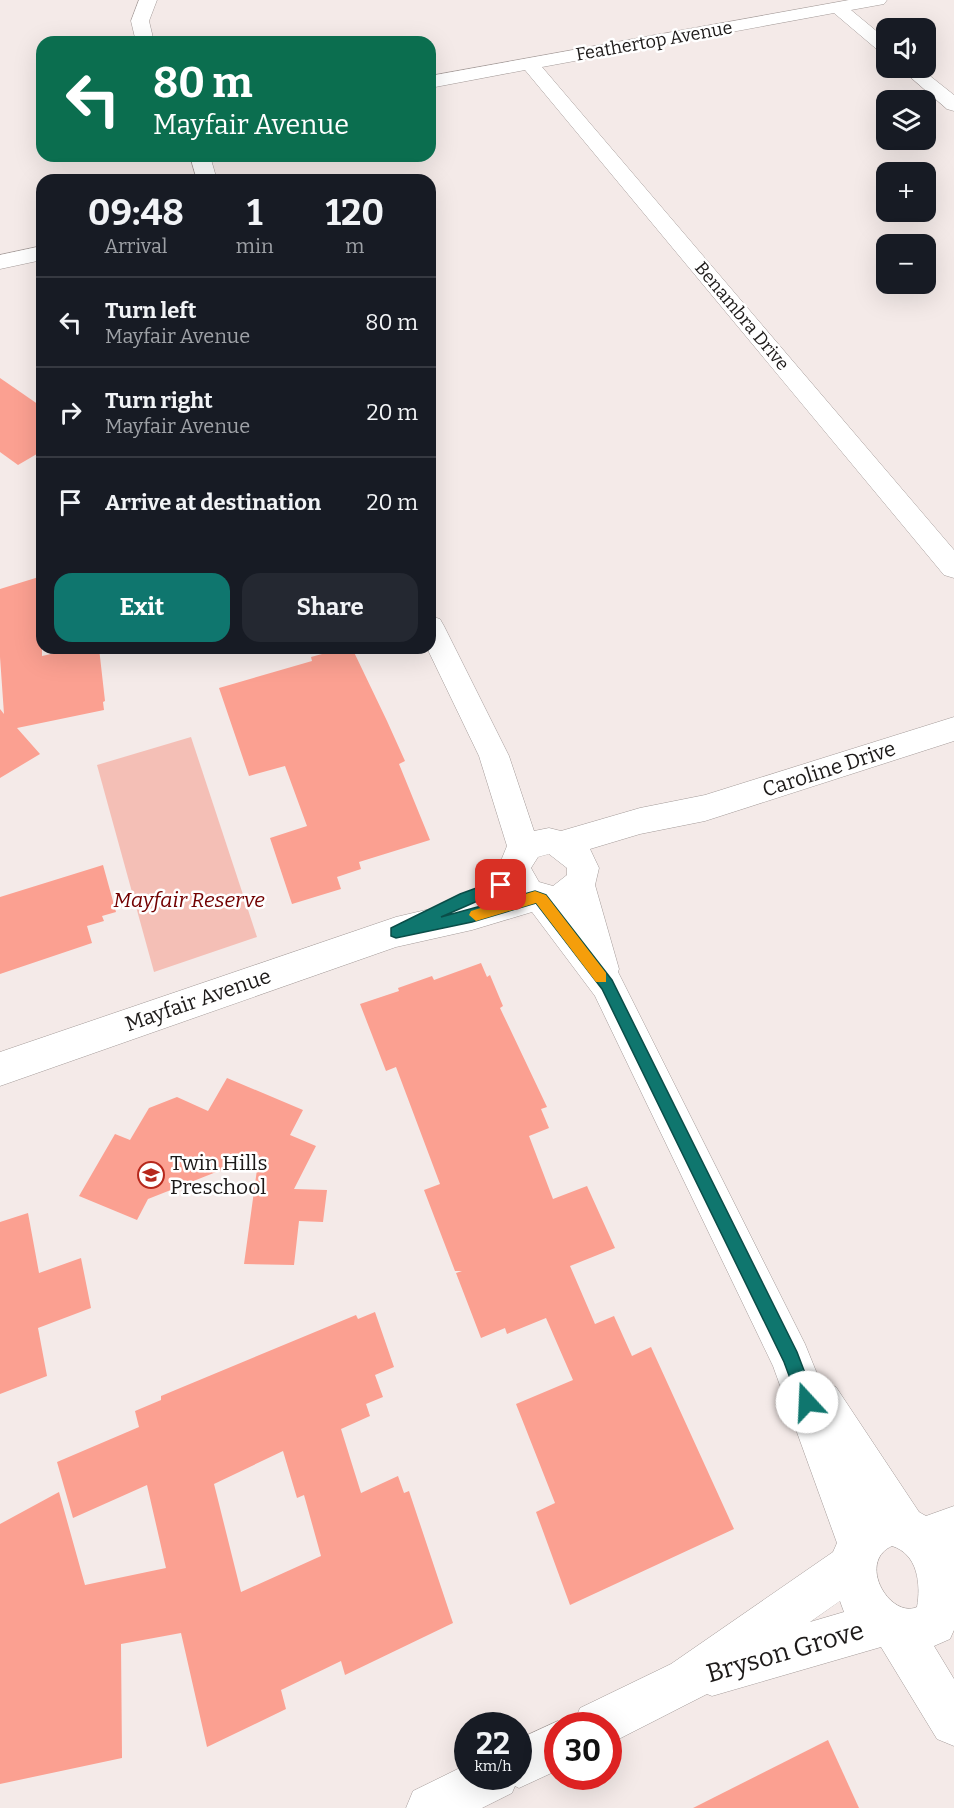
<!DOCTYPE html>
<html lang="en">
<head>
<meta charset="utf-8">
<style>
	body { margin:0; font-family:Bitter,serif; background:#242831; color:#f1f3f6; height:100vh; display:flex; flex-direction:column; font-size:22px; white-space:nowrap }
	* { box-sizing:border-box; margin:0 }
	p { font-size:20px; color:#9ea1a6 }
	.icon { flex:none; width:33px; height:33px; fill:none; stroke:currentColor; stroke-width:2; stroke-linecap:round; stroke-linejoin:round }
	.map { position:relative; flex:1; overflow:hidden }
	.details { position:absolute; left:36px; top:174px; width:400px; height:480px; display:flex; flex-direction:column; background:#171b24; border-radius:18px; box-shadow:0 6px 24px #0002 }
	.details>* { flex:none }
	.top-card { position:absolute; left:36px; top:36px; width:400px; height:126px; border-radius:18px; box-shadow:0 6px 24px #0002; background:#0b6e4f; color:#fff; overflow:hidden }
	.tools { position:absolute; left:876px; top:18px; display:grid; gap:12px }
	.tools a { display:grid; place-items:center; width:60px; height:60px; border-radius:12px; background:#171b24; box-shadow:0 6px 24px #0002; font-size:30px }
	.speed { position:absolute; left:454px; top:1712px; display:flex; gap:12px; font-size:30px; font-weight:700; text-align:center }
	.speed>* { display:grid; place-content:center; width:78px; height:78px; border-radius:50%; background:#171b24; box-shadow:0 6px 24px #0002; line-height:1 }
	.speed small { font-size:15px; font-weight:400 }
	.speed .limit { border:9px solid #d22; background:#fff; color:#111 }
	.pin { position:absolute; display:grid; place-items:center; width:51px; height:51px; color:#fff; margin:-26px; border-radius:12px; box-shadow:0 3px 9px #0006 }
	.me { position:absolute; width:66px; margin:-33px; rotate:340deg; stroke-linejoin:round; filter:drop-shadow(0 0 4px #0008) }
	.turn { display:flex; align-items:center; gap:21px; height:126px; padding:0 18px; font-size:27px }
	.turn .icon { width:78px; height:78px; stroke-width:2.5 }
	.turn b { display:block; font-size:42px; line-height:51px }
	.eta { display:flex; justify-content:space-evenly; align-items:center; height:102px; text-align:center }
	.eta b { font-size:36px; font-weight:700; line-height:42px }
	.primary-button { display:flex; gap:12px; margin-top:auto; padding:12px 18px }
	.primary-button a { flex:1; height:69px; border-radius:18px; background:#0f766e; color:#fff; font-size:24px; font-weight:700; line-height:69px; text-align:center }
	.primary-button a+a { background:#242831; color:#f1f3f6 }
	ul { padding:0; list-style:none }
	li { display:flex; align-items:center; gap:18px; height:90px; padding:0 18px; border-top:2px solid #363941 }
	li div { flex:1 }
	li b { display:block; font-size:22px }
	li em { font-style:normal }
	.map>svg:first-child { display:block }
	.green { fill:#f4bfb6 }
	.building { fill:#fba091; fill-rule:evenodd }
	.lines { fill:none; stroke-linecap:round; stroke-linejoin:round }
	.street-casing { stroke:#a49b99; stroke-width:1 }
	.street { fill:#fff; fill-rule:evenodd }
	.route { fill:#0f766e; stroke:#0a4d48; stroke-width:1.5 }
	.slow { fill:#f59e0b }
	.labels { text-anchor:middle; dominant-baseline:central; stroke-width:5; stroke-linejoin:round; paint-order:stroke }
	.far-street-label { font-size:18px; fill:#1d1a19; stroke:#fff }
	.street-label { font-size:21px; fill:#1d1a19; stroke:#fff }
	.park-label { font-size:21px; font-style:italic; fill:#720100; stroke:#fff }
	.poi-label { font-size:21px; fill:#1d1a19; stroke:#fff; text-anchor:start }
	.near-street-label { font-size:26px; fill:#1d1a19; stroke:#fff }
</style>
</head>
<body>
<div class="map">
<svg width="954" height="1808" viewBox="0 0 954 1808">
	<rect width="100%" height="100%" fill="#f4eae8"/>
	<path class="green" d="M 191,737 L 257,937 L 154,972 L 97,765 Z"/>
	<g class="building">
		<path d="M 0,378 L 42,407 L 42,451 L 18,465 L 0,452 Z"/>
		<path d="M 42,576 L 42,656 L 78,648 L 99,648 L 105,701 L 103,702 L 104,710 L 17,728 L 40,754 L 0,778 L 0,709 L 4,714 L 0,657 L 0,589 Z"/>
		<path d="M 344,648 L 352,648 L 387,721 L 405,761 L 399,764 L 430,840 L 359,862 L 361,869 L 337,877 L 341,889 L 292,904 L 270,838 L 307,826 L 285,766 L 249,776 L 219,688 L 312,661 L 311,657 Z"/>
		<path d="M 103,865 L 116,912 L 102,916 L 104,921 L 87,926 L 92,943 L 0,974 L 0,897 Z"/>
		<path d="M 481,963 L 487,977 L 490,975 L 503,1006 L 500,1008 L 547,1107 L 541,1109 L 549,1128 L 529,1136 L 553,1199 L 587,1186 L 615,1248 L 570,1266 L 595,1324 L 614,1316 L 632,1356 L 651,1347 L 734,1529 L 570,1605 L 536,1512 L 555,1503 L 516,1404 L 573,1380 L 546,1318 L 507,1334 L 505,1328 L 481,1338 L 456,1273 L 462,1271 L 455,1271 L 424,1190 L 440,1184 L 396,1067 L 386,1071 L 360,1004 L 399,991 L 398,988 L 432,976 L 434,980 Z"/>
		<path d="M 227,1078 L 303,1110 L 290,1135 L 316,1146 L 294,1189 L 327,1190 L 323,1222 L 299,1221 L 294,1265 L 244,1264 L 259,1155 L 148,1199 L 137,1220 L 79,1196 L 115,1134 L 130,1140 L 149,1108 L 177,1097 L 208,1111 Z"/>
		<path d="M 28,1213 L 39,1273 L 81,1258 L 91,1308 L 38,1328 L 47,1376 L 0,1394 L 0,1222 Z"/>
		<path d="M 375,1312 L 394,1367 L 375,1375 L 383,1397 L 366,1404 L 370,1416 L 341,1429 L 361,1493 L 398,1476 L 404,1493 L 409,1491 L 453,1623 L 345,1675 L 341,1661 L 281,1690 L 286,1709 L 207,1747 L 181,1633 L 121,1644 L 122,1758 L 0,1784 L 0,1524 L 59,1492 L 85,1585 L 166,1568 L 147,1485 L 73,1518 L 57,1462 L 139,1427 L 135,1411 L 161,1400 L 161,1396 L 356,1315 L 358,1319 ZM 283,1451 L 297,1498 L 304,1495 L 321,1556 L 241,1592 L 214,1484 Z"/>
		<path d="M 828,1740 L 859,1808 L 693,1808 Z"/>
	</g>
	<g class="lines">
		<defs>
			<g id="street">
				<path d="M 139,0 L 157,0 L 149,21 L 154,42 L 136,42 L 131,21 Z"/>
				<path d="M 849,0 L 887,0 L 884,4 L 851,10 L 886,39 L 886,53 L 880,52 L 834,13 L 542,67 L 954,550 L 954,578 L 944,575 L 525,70 L 430,88 L 430,76 Z"/>
				<path d="M 900,68 L 920,68 L 954,95 L 954,111 L 947,109 Z"/>
				<path d="M 190,156 L 210,156 L 217,180 L 197,180 Z"/>
				<path d="M 42,246 L 42,260 L 0,269 L 0,255 Z"/>
				<path d="M 430,616 L 440,619 L 444,626 L 509,756 L 534,831 L 549,828 L 561,831 L 640,808 L 705,795 L 954,717 L 954,741 L 705,821 L 640,834 L 590,849 L 599,868 L 595,885 L 619,969 L 618,972 L 805,1344 L 820,1381 L 836,1387 L 919,1512 L 926,1516 L 954,1506 L 954,1630 L 950,1639 L 934,1646 L 954,1679 L 954,1746 L 937,1739 L 881,1647 L 712,1696 L 707,1694 L 609,1744 L 609,1725 L 573,1725 L 580,1708 L 671,1664 L 833,1552 L 837,1543 L 773,1366 L 595,996 L 532,912 L 472,930 L 396,947 L 0,1086 L 0,1052 L 396,917 L 507,891 L 498,868 L 507,846 L 479,756 L 427,648 L 430,648 ZM 549,854 L 567,868 L 567,875 L 553,886 L 539,882 L 531,868 L 538,857 ZM 892,1546 C 918,1554 921,1584 917,1607 C 890,1619 856,1562 892,1546 ZM 840,1601 L 844,1612 L 810,1622 Z"/>
				<path d="M 558,1721 L 567,1725 L 558,1725 L 558,1770 L 519,1788 L 515,1786 L 512,1793 L 482,1808 L 406,1808 L 413,1791 L 468,1764 L 468,1776 L 519,1776 L 519,1739 Z"/>
			</g>
		</defs>
		<use href="#street" class="street-casing"/>
		<use href="#street" class="street"/>
	</g>
	<path class="route" d="M 501,879 L 505,880 L 505,889 L 441,917 L 535,891 L 546,895 L 612,980 L 797,1352 L 816,1402 L 813,1408 L 807,1411 L 801,1408 L 784,1362 L 602,989 L 536,903 L 472,922 L 396,938 L 391,936 L 391,928 L 460,894 Z"/>
	<path class="slow" d="M 535,891 L 546,895 L 606,973 L 606,982 L 596,982 L 536,903 L 476,921 L 469,915 L 471,911 Z"/>
	<defs>
		<symbol id="school-ring" viewBox="-11 -11 22 22"><circle r="9.5" fill="#fff" stroke="#b6281c" stroke-width="1.5"/><path d="M0-5L7-2L0 1L-7-2ZM-4 1L0 2.5L4 1V4Q0 6-4 4Z" fill="#b6281c"/></symbol>
	</defs>
	<g fill-rule="evenodd">
		<use href="#school-ring" x="136" y="1160" width="30" height="30"/>
	</g>
	<g class="labels">
		<g class="far-street-label">
			<text transform="translate(654 41) rotate(-10)">Feathertop Avenue</text>
			<text transform="translate(742 316) rotate(50)">Benambra Drive</text>
		</g>
		<g class="street-label">
			<text transform="translate(829 769) rotate(-18)">Caroline Drive</text>
			<text transform="translate(198 1000) rotate(-19)">Mayfair Avenue</text>
		</g>
		<g class="park-label">
			<text x="189" y="900">Mayfair Reserve</text>
		</g>
		<g class="poi-label">
			<text x="170" y="1163">Twin Hills<tspan x="170" dy="24">Preschool</tspan></text>
		</g>
		<g class="near-street-label">
			<text transform="translate(785 1652) rotate(-16)">Bryson Grove</text>
		</g>
	</g>
</svg>
<div class="tools">
<a><svg class="icon" aria-label="sound" viewBox="0 0 24 24"><path d="M4 9h4l5-4v14l-5-4H4zM17 9q2 3 0 6"/></svg></a>
<a><svg class="icon" aria-label="layers" viewBox="0 0 24 24"><path d="M12 4l9 5-9 5-9-5zM3 14l9 5 9-5"/></svg></a>
<a>+</a>
<a>−</a>
</div>
<div class="speed"><div>22<small>km/h</small></div><div class="limit">30</div></div>
<div class="pin" style="left:501px;top:885px;background:#d93025"><svg class="icon" aria-label="arrive" viewBox="0 0 24 24"><path d="M6 21V4h12l-3 4 3 4H6"/></svg></div>
<svg class="me" style="left:807px;top:1402px" viewBox="-20 -20 40 40"><circle r="19" fill="#fff"/><path d="M0-13L10 11 0 6-10 11z" fill="#0f766e"/></svg>
<div class="top-card">
<div class="turn"><svg class="icon" aria-label="left" viewBox="0 0 24 24"><path d="M17 20v-9H6M10 6l-5 5 5 5"/></svg><div><b>80 m</b>Mayfair Avenue</div></div>
</div>
<section class="details">
<div class="eta">
<div><b>09:48</b><p>Arrival</p></div>
<div><b>1</b><p>min</p></div>
<div><b>120</b><p>m</p></div>
</div>
<ul>
<li><svg class="icon" aria-label="left" viewBox="0 0 24 24"><path d="M17 20v-9H6M10 6l-5 5 5 5"/></svg><div><b>Turn left</b><p>Mayfair Avenue</p></div><em>80 m</em></li>
<li><svg class="icon" aria-label="right" viewBox="0 0 24 24"><path d="M7 20v-9h11M14 6l5 5-5 5"/></svg><div><b>Turn right</b><p>Mayfair Avenue</p></div><em>20 m</em></li>
<li><svg class="icon" aria-label="arrive" viewBox="0 0 24 24"><path d="M6 21V4h12l-3 4 3 4H6"/></svg><div><b>Arrive at destination</b></div><em>20 m</em></li>
</ul>
<div class="primary-button"><a>Exit</a><a>Share</a></div>
</section>
</div>
</body>
</html>
